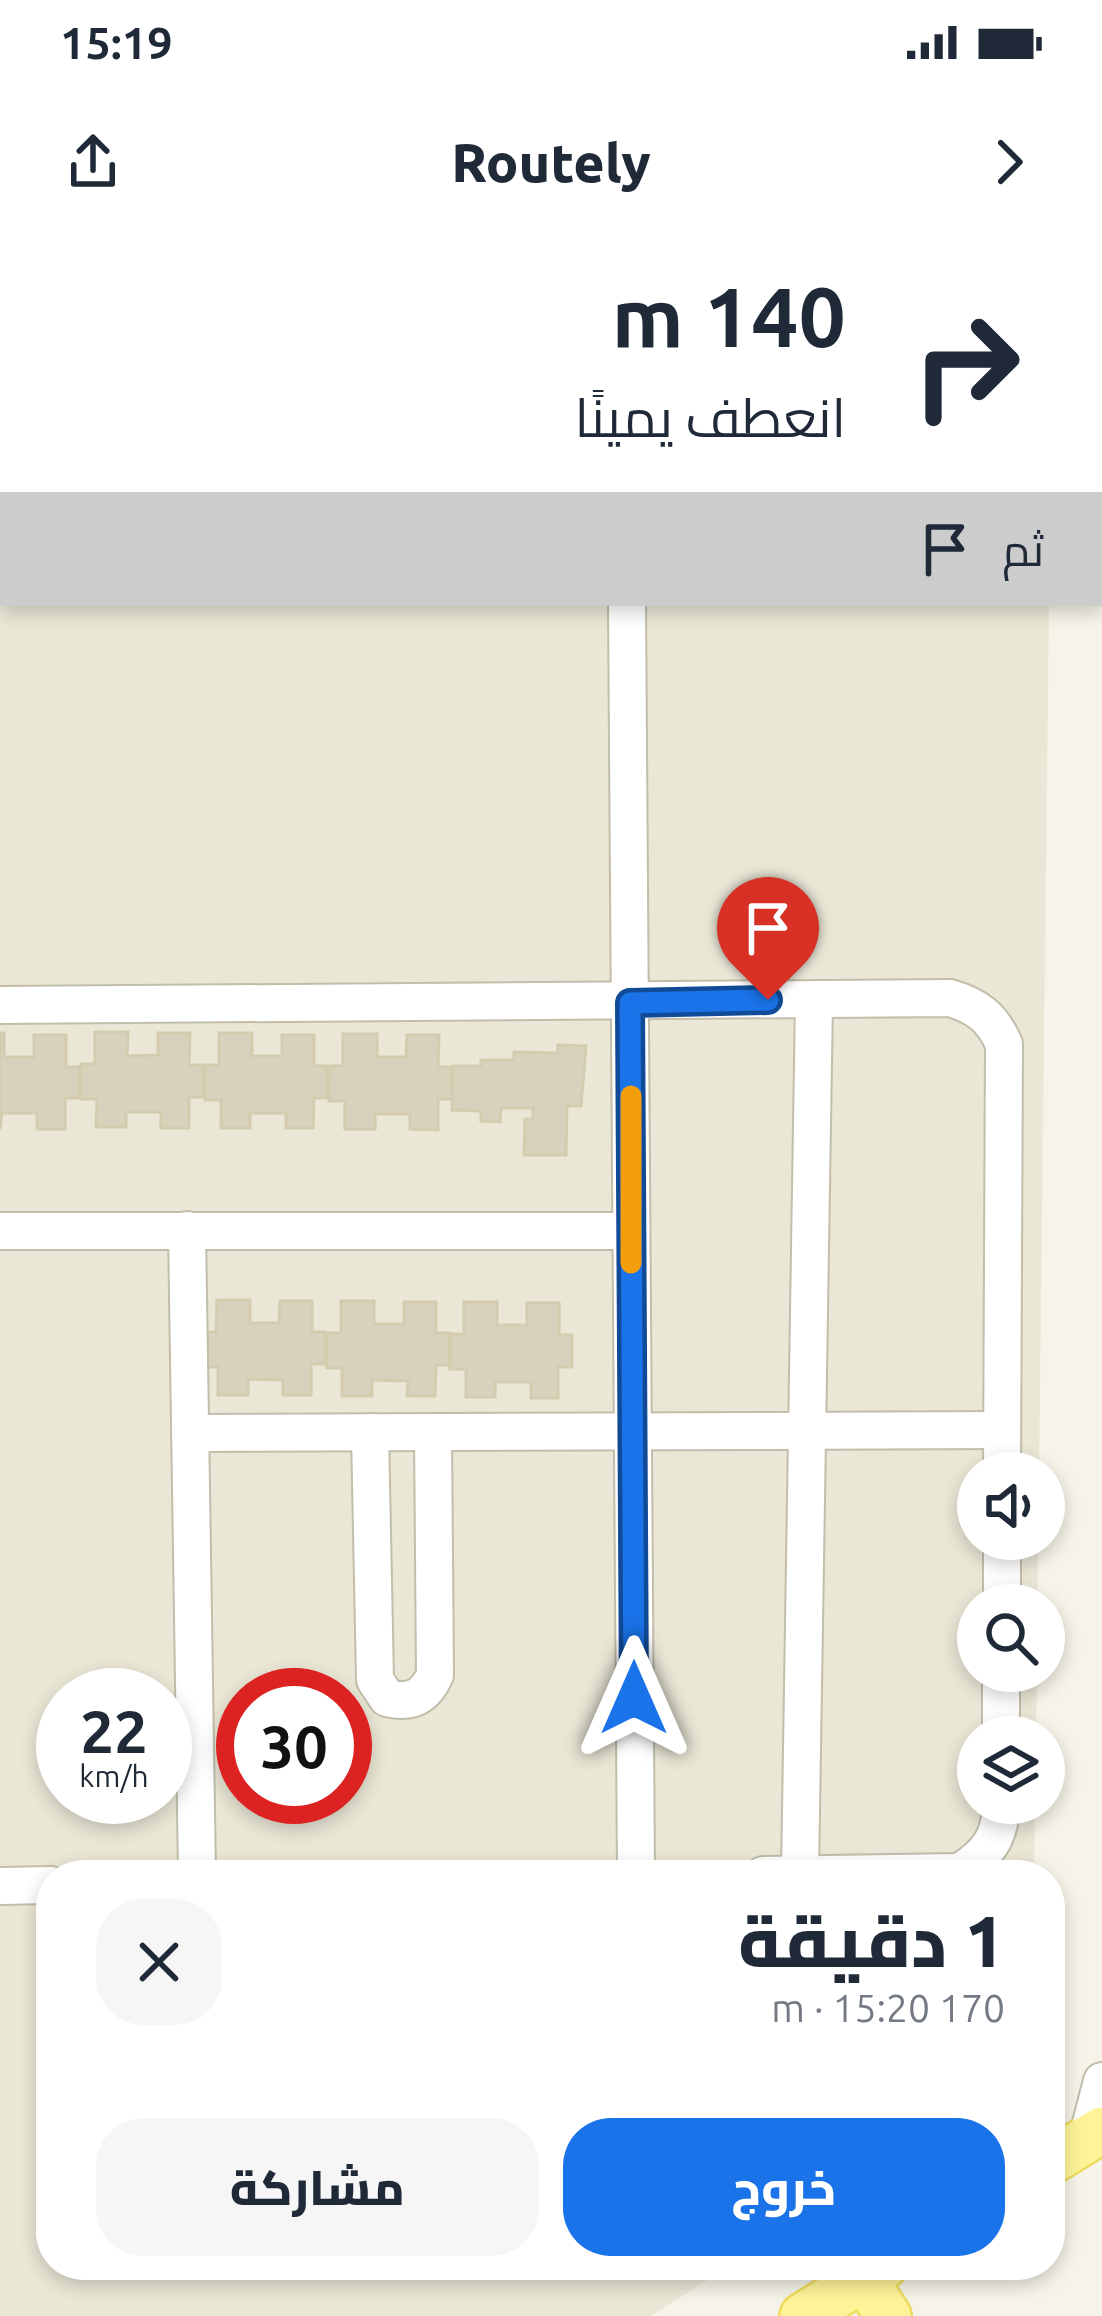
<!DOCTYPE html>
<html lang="ar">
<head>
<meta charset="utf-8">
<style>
	body { margin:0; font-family:Ubuntu,Cairo,sans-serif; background:#f6f6f7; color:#1f2937; direction:rtl; height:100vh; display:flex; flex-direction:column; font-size:45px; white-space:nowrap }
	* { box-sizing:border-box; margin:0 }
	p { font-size:39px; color:#747a83 }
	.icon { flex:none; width:66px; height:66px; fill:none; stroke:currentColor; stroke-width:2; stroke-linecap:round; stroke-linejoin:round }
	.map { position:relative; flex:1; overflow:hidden; direction:ltr }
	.sheet { position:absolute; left:36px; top:1620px; width:1029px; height:420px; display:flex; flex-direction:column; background:#fff; border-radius:48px; box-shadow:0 6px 18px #0003; direction:rtl }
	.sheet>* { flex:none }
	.top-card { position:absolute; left:0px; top:0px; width:1104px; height:366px; box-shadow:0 6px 18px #0003; direction:rtl; background:#fff; color:#1f2937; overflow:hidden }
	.buttons { position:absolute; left:957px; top:1212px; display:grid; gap:24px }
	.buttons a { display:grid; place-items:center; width:108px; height:108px; border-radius:50%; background:#fff; box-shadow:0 6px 18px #0003; font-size:60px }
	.speed { position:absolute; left:36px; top:1428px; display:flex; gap:24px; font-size:60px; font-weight:700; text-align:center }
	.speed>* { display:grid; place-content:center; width:156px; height:156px; border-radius:50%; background:#fff; box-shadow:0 6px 18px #0003; line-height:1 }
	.speed small { font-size:30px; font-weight:400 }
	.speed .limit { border:18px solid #d22; background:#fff; color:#111 }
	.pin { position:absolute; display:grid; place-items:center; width:102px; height:102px; color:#fff; margin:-123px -51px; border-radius:50% 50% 50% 0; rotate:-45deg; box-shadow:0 0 12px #0007 }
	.pin .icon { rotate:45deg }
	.me { position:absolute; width:132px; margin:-66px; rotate:0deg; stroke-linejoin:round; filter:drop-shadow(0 0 9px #0008) }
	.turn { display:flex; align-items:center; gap:42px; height:252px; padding:0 60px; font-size:54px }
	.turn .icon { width:156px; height:156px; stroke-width:2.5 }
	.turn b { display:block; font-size:84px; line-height:102px }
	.then { display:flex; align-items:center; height:114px; padding:0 60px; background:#0003; gap:24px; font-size:45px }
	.round { display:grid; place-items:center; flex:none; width:126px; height:126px; border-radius:48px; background:#f6f6f7 }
	.headline { display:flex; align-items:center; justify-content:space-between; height:204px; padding:0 60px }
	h1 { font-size:72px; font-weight:800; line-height:90px }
	.cta { display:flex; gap:24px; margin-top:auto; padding:24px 60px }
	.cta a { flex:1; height:138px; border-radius:48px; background:#1a73e8; color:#fff; font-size:48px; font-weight:800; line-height:138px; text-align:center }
	.cta a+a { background:#f6f6f7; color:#1f2937 }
	.status { display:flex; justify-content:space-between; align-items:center; height:84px; padding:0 60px; background:#fff; direction:ltr }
	.status svg { height:33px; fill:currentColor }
	header { display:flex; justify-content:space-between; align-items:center; height:156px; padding:0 60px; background:#fff; font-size:54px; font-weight:800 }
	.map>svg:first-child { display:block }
	.residential { fill:#eae7d6; fill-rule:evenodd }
	.green { fill:#c6edae }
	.building { fill:#d8d2bd; stroke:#d4ccaf; stroke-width:3 }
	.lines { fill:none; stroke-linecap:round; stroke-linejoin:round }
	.minor-casing { stroke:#c2beaa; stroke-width:40 }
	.major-casing { stroke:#eedc5e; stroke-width:50 }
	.minor { stroke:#fff; stroke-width:36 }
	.major { stroke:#fff398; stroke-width:45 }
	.route-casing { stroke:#114b97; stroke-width:30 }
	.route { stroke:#1a73e8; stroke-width:21 }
	.slow { stroke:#f59e0b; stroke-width:21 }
</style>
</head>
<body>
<div class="status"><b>15:19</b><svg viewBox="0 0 49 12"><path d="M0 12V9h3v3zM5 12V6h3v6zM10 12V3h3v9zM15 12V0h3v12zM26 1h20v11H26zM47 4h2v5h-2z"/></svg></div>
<header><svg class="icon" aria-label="forward" viewBox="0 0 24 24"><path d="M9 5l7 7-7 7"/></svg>Routely<svg class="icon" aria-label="share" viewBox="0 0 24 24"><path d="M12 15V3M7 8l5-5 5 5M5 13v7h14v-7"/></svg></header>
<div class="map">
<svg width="1102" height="2076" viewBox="0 0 1102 2076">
	<rect width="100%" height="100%" fill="#f6f4e8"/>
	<path class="residential" d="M 0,321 L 3,363 L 1049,363 L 1039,1233 L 978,1233 L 978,1299 L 1038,1299 L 1037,1365 L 978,1365 L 978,1431 L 1037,1431 L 1036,1497 L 978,1497 L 978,1563 L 1035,1563 L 1034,1635 L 51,1635 L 51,2025 L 731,2025 L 651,2076 L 0,2076 ZM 63,1455 L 165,1455 L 165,1557 L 63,1557 ZM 243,1455 L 345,1455 L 345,1557 L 243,1557 Z"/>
	<path class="green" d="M 0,0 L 1074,0 L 3,3 L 3,110 Z"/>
	<g class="building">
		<path d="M 95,792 L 128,792 L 127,816 L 158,815 L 158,793 L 190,793 L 189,825 L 203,825 L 203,857 L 189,857 L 189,888 L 161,888 L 161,872 L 126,872 L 126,887 L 96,887 L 97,859 L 81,859 L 81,824 L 95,824 Z"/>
		<path d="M 0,793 L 4,793 L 4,817 L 34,817 L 34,795 L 66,795 L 66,827 L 79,827 L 79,858 L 65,858 L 65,889 L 37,889 L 37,873 L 2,873 L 0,889 Z"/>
		<path d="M 219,793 L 252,793 L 252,816 L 282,816 L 282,795 L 314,795 L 314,826 L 327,826 L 327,858 L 314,858 L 313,888 L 286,888 L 286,873 L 250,873 L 250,888 L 221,888 L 221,860 L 205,860 L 205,825 L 219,825 Z"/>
		<path d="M 343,794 L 377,794 L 377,817 L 406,817 L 407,795 L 439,795 L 438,827 L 452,827 L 452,859 L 438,859 L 438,890 L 410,889 L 410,874 L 375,874 L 375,889 L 345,889 L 345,861 L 329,861 L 330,826 L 343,826 Z"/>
		<path d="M 558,805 L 586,806 L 581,866 L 567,866 L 566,915 L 524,915 L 525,879 L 533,879 L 533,868 L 501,868 L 500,882 L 481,881 L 481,871 L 452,870 L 453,826 L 481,826 L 481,820 L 514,820 L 514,812 L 558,813 Z"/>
		<path d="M 217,1060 L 250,1060 L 250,1083 L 279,1083 L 280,1061 L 312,1061 L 312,1092 L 325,1092 L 325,1124 L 311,1124 L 311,1155 L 283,1155 L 283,1140 L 248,1139 L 248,1155 L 218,1155 L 218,1127 L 202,1127 L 203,1092 L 216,1092 Z"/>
		<path d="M 341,1061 L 374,1061 L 374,1084 L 404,1084 L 404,1062 L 436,1062 L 436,1093 L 449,1093 L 449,1125 L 436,1125 L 435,1156 L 407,1156 L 408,1141 L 372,1140 L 372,1156 L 342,1156 L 342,1128 L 327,1128 L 327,1093 L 341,1093 Z"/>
		<path d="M 464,1062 L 497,1062 L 497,1085 L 527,1085 L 527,1063 L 559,1063 L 559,1095 L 572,1095 L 572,1127 L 558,1127 L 558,1158 L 531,1158 L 531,1142 L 495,1142 L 495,1157 L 466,1157 L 466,1129 L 450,1129 L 450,1094 L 464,1094 Z"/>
	</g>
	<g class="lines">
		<defs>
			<g id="minor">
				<path d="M 627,363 L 636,1635"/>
				<path d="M 0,765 L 950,758 C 977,766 992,777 1004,804 L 1002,1233"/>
				<path d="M 187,990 L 197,1635"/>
				<path d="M 0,991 L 631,991"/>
				<path d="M 370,1192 L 375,1440 L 387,1458 C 411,1464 425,1457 435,1435 L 433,1192"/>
				<path d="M 190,1193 L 1002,1190"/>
				<path d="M 1002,1365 L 1002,1299"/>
				<path d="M 1001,1497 L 1001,1431"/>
				<path d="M 800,1634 L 814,760"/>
				<path d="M 763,1635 L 960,1632 C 988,1614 1001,1597 1001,1563"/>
				<path d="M 0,1646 L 51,1645"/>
				<path d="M 1087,1899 L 1102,1841"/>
			</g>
			<g id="major">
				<path d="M 1101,176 L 1102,176"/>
				<path d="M 0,182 L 3,182"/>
				<path d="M 1101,245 L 1102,245"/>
				<path d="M 0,248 L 3,248"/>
				<path d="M 1050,1922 L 1102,1890"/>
				<path d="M 864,2038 L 888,2076"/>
				<path d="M 803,2076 L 885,2025"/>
			</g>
		</defs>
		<use href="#minor" class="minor-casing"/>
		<use href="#major" class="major-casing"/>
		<use href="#minor" class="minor"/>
		<use href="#major" class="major"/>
	</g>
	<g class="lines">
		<defs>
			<path id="route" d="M 634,1458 L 630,763 L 768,760"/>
		</defs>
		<use href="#route" class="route-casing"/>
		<use href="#route" class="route"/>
		<path class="slow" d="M 631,856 L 631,1023"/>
	</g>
</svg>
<div class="buttons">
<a><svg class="icon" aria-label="sound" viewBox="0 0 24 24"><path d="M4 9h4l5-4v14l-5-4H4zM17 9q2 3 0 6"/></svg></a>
<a><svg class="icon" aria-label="search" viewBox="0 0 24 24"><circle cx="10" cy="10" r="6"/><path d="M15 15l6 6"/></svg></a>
<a><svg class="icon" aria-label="layers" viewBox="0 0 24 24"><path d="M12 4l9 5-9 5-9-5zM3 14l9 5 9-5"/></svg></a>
</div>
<div class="speed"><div>22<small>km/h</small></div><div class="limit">30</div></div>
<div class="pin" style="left:768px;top:760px;background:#d93025"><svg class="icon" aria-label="arrive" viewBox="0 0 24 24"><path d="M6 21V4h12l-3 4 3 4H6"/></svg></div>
<svg class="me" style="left:634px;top:1458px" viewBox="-20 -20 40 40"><path d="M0-17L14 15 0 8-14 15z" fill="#1a73e8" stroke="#fff" stroke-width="4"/></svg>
<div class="top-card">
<div class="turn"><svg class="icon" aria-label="right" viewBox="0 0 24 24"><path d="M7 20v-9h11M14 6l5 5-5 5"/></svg><div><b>140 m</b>انعطف يمينًا</div></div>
<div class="then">ثم<svg class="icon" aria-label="arrive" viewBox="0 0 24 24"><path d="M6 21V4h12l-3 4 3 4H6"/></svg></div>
</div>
<section class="sheet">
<div class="headline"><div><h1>1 دقيقة</h1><p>170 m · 15:20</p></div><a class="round"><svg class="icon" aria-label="close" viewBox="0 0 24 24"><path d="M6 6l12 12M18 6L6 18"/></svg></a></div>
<div class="cta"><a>خروج</a><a>مشاركة</a></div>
</section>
</div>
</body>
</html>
